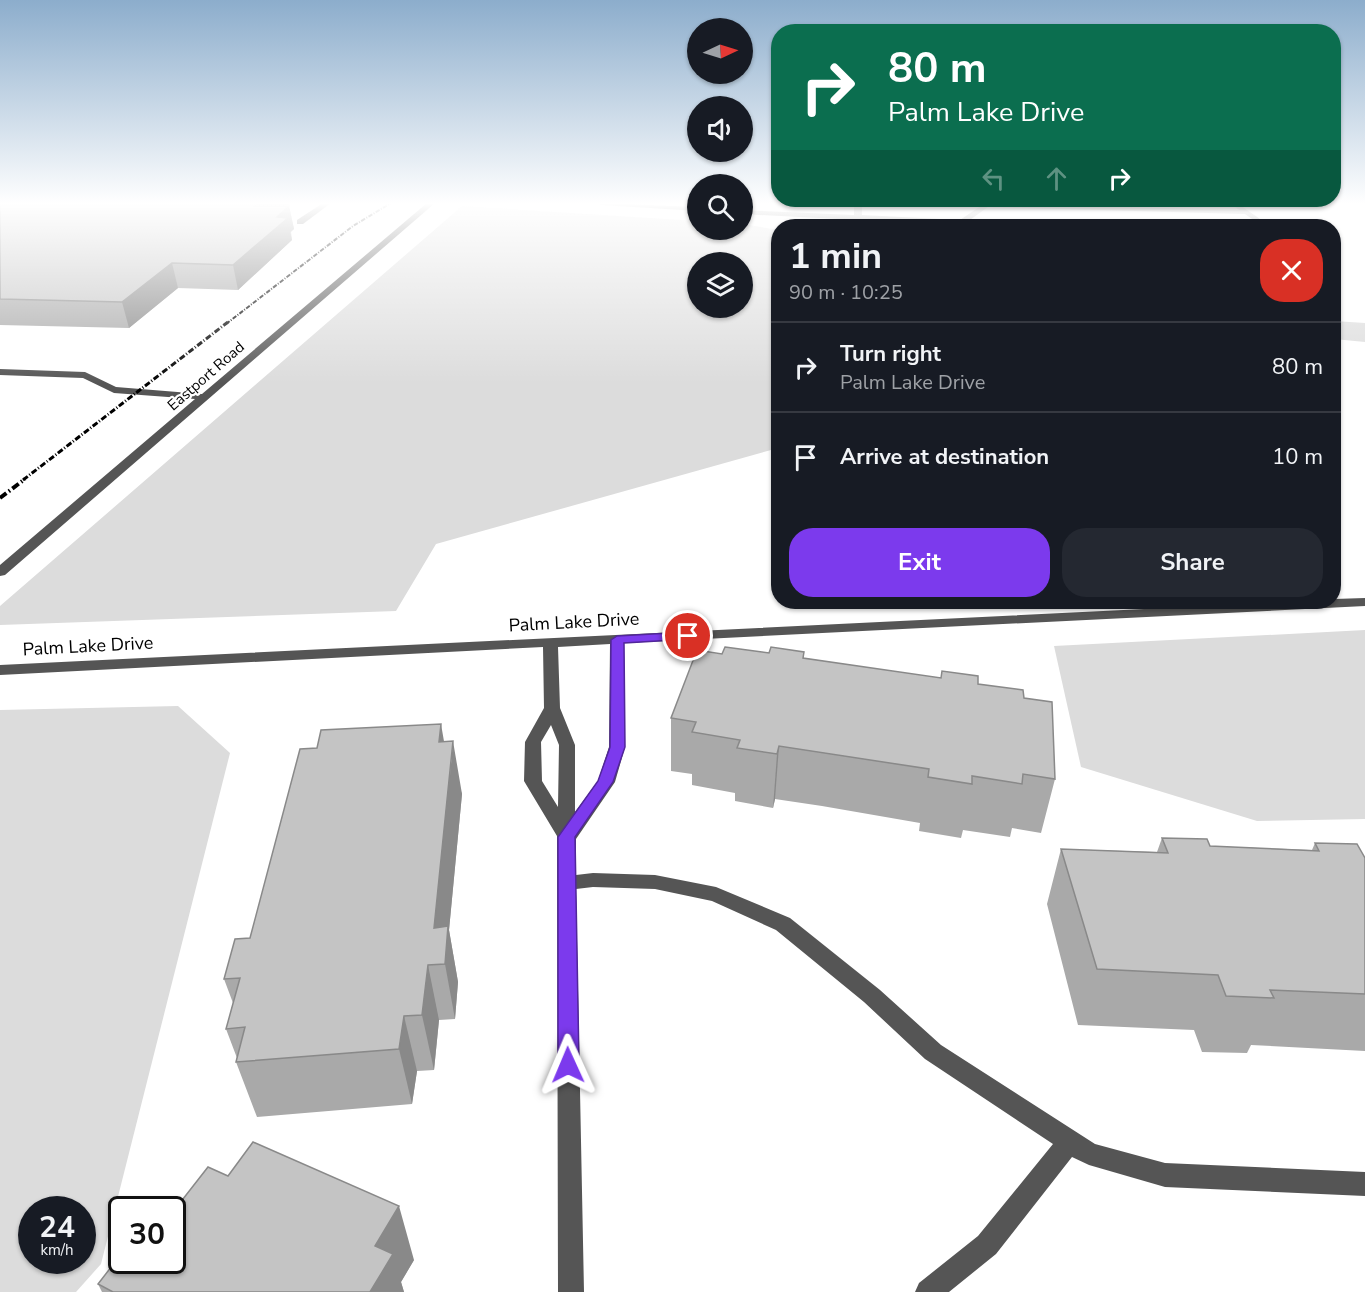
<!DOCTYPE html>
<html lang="en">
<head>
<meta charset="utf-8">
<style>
	body { margin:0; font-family:"Nunito Sans",sans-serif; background:#242831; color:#f1f3f6; height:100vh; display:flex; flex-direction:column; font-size:22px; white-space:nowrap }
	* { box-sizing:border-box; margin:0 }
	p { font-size:20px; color:#9ea1a6 }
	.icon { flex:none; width:33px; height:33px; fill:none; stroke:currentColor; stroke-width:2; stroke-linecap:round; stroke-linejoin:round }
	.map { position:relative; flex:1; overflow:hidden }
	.sheet { position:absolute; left:771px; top:219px; width:570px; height:390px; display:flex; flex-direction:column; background:#171b24; border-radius:24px; box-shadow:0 2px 4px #0004 }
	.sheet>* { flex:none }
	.banner { position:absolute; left:771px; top:24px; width:570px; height:183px; border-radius:24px; box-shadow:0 2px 4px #0004; background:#0b6e4f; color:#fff; overflow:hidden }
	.needle { width:39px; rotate:86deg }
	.tools { position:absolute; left:687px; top:18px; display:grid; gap:12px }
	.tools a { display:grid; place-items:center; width:66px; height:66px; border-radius:50%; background:#171b24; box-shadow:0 2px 4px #0004; font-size:30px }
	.speed { position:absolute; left:18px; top:1196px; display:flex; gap:12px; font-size:30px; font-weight:700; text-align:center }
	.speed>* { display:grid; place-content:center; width:78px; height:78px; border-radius:50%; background:#171b24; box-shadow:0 2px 4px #0004; line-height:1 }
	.speed small { font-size:15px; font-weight:400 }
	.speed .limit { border:3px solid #111; border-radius:9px; background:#fff; color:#111 }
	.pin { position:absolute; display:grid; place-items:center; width:51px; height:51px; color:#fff; margin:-26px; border:3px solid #fff; border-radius:50%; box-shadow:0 2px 6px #0007 }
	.me { position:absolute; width:66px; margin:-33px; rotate:359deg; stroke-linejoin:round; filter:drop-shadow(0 0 4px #0008) }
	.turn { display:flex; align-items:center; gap:21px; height:126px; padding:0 18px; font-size:27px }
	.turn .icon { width:78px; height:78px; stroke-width:2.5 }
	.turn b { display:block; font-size:42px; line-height:51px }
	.lanes { display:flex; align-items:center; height:57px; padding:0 18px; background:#0003; justify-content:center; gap:30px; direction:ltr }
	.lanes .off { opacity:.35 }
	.round { display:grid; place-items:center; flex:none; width:63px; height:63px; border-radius:24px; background:#242831 }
	.head { display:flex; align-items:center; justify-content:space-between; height:102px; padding:0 18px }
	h1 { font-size:36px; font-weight:700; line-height:45px }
	.action { display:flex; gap:12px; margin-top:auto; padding:12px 18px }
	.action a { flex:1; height:69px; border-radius:24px; background:#7c3aed; color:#fff; font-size:24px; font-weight:700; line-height:69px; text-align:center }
	.action a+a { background:#242831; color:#f1f3f6 }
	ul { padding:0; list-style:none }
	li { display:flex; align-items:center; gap:18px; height:90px; padding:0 18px; border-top:2px solid #363941 }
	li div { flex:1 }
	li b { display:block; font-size:22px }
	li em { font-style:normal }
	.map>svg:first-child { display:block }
	.green { fill:#dcdcdc; fill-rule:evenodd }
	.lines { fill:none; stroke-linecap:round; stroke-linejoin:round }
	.minor { fill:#555; fill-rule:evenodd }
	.rail-far2 { stroke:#000; stroke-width:2; stroke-dasharray:4.5 1.5 1 1.5; stroke-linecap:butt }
	.rail-far1 { stroke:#000; stroke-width:3; stroke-dasharray:6 2 1 2; stroke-linecap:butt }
	.rail { stroke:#000; stroke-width:4; stroke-dasharray:8 3 1.5 3; stroke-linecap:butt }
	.wall { fill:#a9a9a9 }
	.shaded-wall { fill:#898989 }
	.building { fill:#c4c4c4; stroke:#898989; stroke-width:1.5 }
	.route { fill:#7c3aed; stroke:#51269a; stroke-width:1.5 }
	.labels { text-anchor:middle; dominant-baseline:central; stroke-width:4.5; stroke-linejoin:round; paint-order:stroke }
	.far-street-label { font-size:15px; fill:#000; stroke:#fff }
	.street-label { font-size:18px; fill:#000; stroke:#fff }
</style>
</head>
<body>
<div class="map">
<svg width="1365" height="1292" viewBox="0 0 1365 1292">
	<rect width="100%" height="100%" fill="#fff"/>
	<g class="green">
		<path d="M 462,206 L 697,221 L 698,230 L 742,230 L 743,224 L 778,230 L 778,448 L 436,544 L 396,611 L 0,625 L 0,606 ZM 698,262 L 742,262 L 742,308 L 698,308 Z"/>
		<path d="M 1334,321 L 1365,323 L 1365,342 L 1334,339 Z"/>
		<path d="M 1365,630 L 1365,819 L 1257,821 L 1081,767 L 1054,646 Z"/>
		<path d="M 178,706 L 230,753 L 101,1264 L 76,1292 L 0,1292 L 0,710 ZM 32,1209 L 82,1209 L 82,1260 L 32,1260 Z"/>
	</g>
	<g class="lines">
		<g class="minor">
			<path d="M 323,203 L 331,203 L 303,224 L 297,224 L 297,220 Z"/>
			<path d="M 427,203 L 435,203 L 5,575 L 0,576 L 0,565 L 195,399 L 114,393 L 83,378 L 0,375 L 0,369 L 85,372 L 116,387 L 202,394 Z"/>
			<path d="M 598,203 L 698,207 L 698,211 L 602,205 Z"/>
			<path d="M 854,203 L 862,203 L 862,215 L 960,220 L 982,205 L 981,203 L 1239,210 L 1233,205 L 1237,203 L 1270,226 L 1262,226 L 1245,214 L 988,207 L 967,222 L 972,226 L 742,214 L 742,210 L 854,215 Z"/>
			<path d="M 1365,598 L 1365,606 L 624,643 L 625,747 L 615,782 L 576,839 L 576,875 L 593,873 L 655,875 L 716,887 L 790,918 L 880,990 L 941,1045 L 1095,1144 L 1165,1163 L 1365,1172 L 1365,1196 L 1165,1187 L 1089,1165 L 1072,1157 L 996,1254 L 949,1292 L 915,1292 L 919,1283 L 978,1236 L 1053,1144 L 925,1059 L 864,1002 L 776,930 L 712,901 L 655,889 L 593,887 L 576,889 L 584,1292 L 558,1292 L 557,836 L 524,781 L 525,742 L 544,708 L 543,647 L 0,675 L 0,665 L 1289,602 L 1334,602 L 1334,599 ZM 610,644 L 609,747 L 598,781 L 575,812 L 575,745 L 560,708 L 558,647 ZM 551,725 L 559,745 L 558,807 L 542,781 L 541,742 Z"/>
		</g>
		<path class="rail-far2" d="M 226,324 L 353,226 L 391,203"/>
		<path class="rail-far1" d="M 23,480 L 228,322"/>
		<path class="rail" d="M 0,498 L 25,479"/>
	</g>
	<g class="wall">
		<path d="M 0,203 L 291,203 L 286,206 L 289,206 L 294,229 L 291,232 L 292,240 L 238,290 L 178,288 L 129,328 L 0,325 Z"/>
		<path d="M 804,652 L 804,658 L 978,684 L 1024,698 L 1055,779 L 1041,833 L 1012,828 L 1010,837 L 963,830 L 961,838 L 919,831 L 920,823 L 822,806 L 775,799 L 773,808 L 735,801 L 735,793 L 692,785 L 692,774 L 671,771 L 671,718 L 722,654 Z"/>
		<path d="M 444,742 L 462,794 L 449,930 L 458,982 L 455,1019 L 439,1020 L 434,1070 L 417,1071 L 412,1104 L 257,1117 L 236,1062 L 237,1058 L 226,1029 L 233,1003 L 224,979 L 250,938 Z"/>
		<path d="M 1162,838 L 1210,846 L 1312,850 L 1315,843 L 1365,858 L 1365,1051 L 1251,1045 L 1247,1053 L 1202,1052 L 1194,1030 L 1078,1025 L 1047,904 L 1061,849 L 1157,852 Z"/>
		<path d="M 414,1260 L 401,1282 L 404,1292 L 102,1292 L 98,1284 Z"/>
	</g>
	<g class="shaded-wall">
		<path d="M 259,203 L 291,203 L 260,228 L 255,206 Z"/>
		<path d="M 289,206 L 294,229 L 290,232 L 292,240 L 238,290 L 233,265 L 277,217 Z"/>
		<path d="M 172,263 L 178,288 L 129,328 L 122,302 Z"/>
		<path d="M 441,724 L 450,776 L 453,741 L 462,794 L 449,930 L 458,982 L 455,1019 L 445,964 L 434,928 L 439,742 Z"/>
		<path d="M 779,746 L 775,799 L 773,808 L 777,754 Z"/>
		<path d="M 428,965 L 439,1020 L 434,1070 L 422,1015 Z"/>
		<path d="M 404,1016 L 417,1071 L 412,1104 L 399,1049 Z"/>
		<path d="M 399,1206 L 414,1260 L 401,1282 L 404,1292 L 370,1292 L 375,1246 Z"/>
	</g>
	<g class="building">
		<path d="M 0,203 L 259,203 L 255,206 L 289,206 L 277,217 L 288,218 L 233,265 L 172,263 L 122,302 L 0,299 Z"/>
		<path d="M 725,647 L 769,653 L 771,647 L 804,652 L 803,658 L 941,678 L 942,671 L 978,676 L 978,684 L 1023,690 L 1024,698 L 1052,702 L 1055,779 L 1023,774 L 1022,784 L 972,776 L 972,784 L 928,777 L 929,769 L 779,746 L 777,754 L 737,748 L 740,740 L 692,732 L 696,722 L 671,718 L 697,650 L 722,654 Z"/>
		<path d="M 441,724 L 439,742 L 453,741 L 434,928 L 448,926 L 445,964 L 428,965 L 422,1015 L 404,1016 L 399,1049 L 236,1062 L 245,1027 L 226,1029 L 240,978 L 224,979 L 235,939 L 250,938 L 300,749 L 317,748 L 321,730 Z"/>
		<path d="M 1162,838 L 1207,839 L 1210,846 L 1319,851 L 1315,843 L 1357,844 L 1365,858 L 1365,994 L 1270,990 L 1274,998 L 1226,996 L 1218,975 L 1097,969 L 1061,849 L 1168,853 Z"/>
		<path d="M 253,1142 L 399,1206 L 375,1246 L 393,1254 L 370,1292 L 113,1292 L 98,1284 L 122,1253 L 122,1260 L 172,1260 L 172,1213 L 208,1167 L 228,1176 Z"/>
	</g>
	<linearGradient id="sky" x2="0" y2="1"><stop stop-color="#8cadcc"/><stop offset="0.53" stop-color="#fff"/><stop offset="1" stop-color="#fff" stop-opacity="0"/></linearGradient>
	<rect width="1365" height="384" fill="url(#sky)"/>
	<path class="route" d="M 688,632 L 694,636 L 692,639 L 624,643 L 625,747 L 613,782 L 575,837 L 579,1065 L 576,1071 L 568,1074 L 561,1071 L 558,1065 L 558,837 L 598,781 L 610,747 L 611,640 L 617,636 Z"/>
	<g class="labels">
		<g class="far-street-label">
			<text transform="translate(206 376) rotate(-41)">Eastport Road</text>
		</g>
		<g class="street-label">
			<text transform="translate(574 622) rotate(-3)">Palm Lake Drive</text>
			<text transform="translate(88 646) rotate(-3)">Palm Lake Drive</text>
		</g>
	</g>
</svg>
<div class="tools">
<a><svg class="needle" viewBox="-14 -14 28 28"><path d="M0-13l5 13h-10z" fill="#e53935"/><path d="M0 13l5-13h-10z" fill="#9ea1a6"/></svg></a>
<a><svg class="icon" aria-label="sound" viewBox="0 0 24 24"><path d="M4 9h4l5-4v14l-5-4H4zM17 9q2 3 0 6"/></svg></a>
<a><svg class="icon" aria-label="search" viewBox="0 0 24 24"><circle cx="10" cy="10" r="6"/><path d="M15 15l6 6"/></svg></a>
<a><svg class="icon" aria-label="layers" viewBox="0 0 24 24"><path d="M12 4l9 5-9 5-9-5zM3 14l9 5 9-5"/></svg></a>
</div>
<div class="speed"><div>24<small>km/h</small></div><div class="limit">30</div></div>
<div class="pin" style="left:688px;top:636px;background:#d93025"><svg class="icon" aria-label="arrive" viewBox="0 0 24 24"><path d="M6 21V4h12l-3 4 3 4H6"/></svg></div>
<svg class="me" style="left:568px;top:1065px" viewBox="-20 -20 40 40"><path d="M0-17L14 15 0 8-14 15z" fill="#7c3aed" stroke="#fff" stroke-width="4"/></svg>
<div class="banner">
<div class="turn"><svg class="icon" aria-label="right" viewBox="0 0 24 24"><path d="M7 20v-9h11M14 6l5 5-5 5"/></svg><div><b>80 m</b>Palm Lake Drive</div></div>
<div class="lanes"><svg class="icon off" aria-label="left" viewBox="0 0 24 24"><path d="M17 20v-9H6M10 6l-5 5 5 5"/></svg><svg class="icon off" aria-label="ahead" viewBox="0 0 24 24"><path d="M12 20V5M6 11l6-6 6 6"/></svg><svg class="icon" aria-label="right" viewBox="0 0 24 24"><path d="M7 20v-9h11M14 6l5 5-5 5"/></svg></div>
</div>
<section class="sheet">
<div class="head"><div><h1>1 min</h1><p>90 m · 10:25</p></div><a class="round" style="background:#d93025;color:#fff"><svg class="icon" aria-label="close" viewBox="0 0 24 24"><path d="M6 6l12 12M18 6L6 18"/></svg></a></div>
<ul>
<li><svg class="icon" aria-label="right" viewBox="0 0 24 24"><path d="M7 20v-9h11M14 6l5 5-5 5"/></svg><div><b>Turn right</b><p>Palm Lake Drive</p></div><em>80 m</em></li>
<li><svg class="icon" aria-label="arrive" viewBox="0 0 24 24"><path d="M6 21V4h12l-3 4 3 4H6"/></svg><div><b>Arrive at destination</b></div><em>10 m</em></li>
</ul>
<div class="action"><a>Exit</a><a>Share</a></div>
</section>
</div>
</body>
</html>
